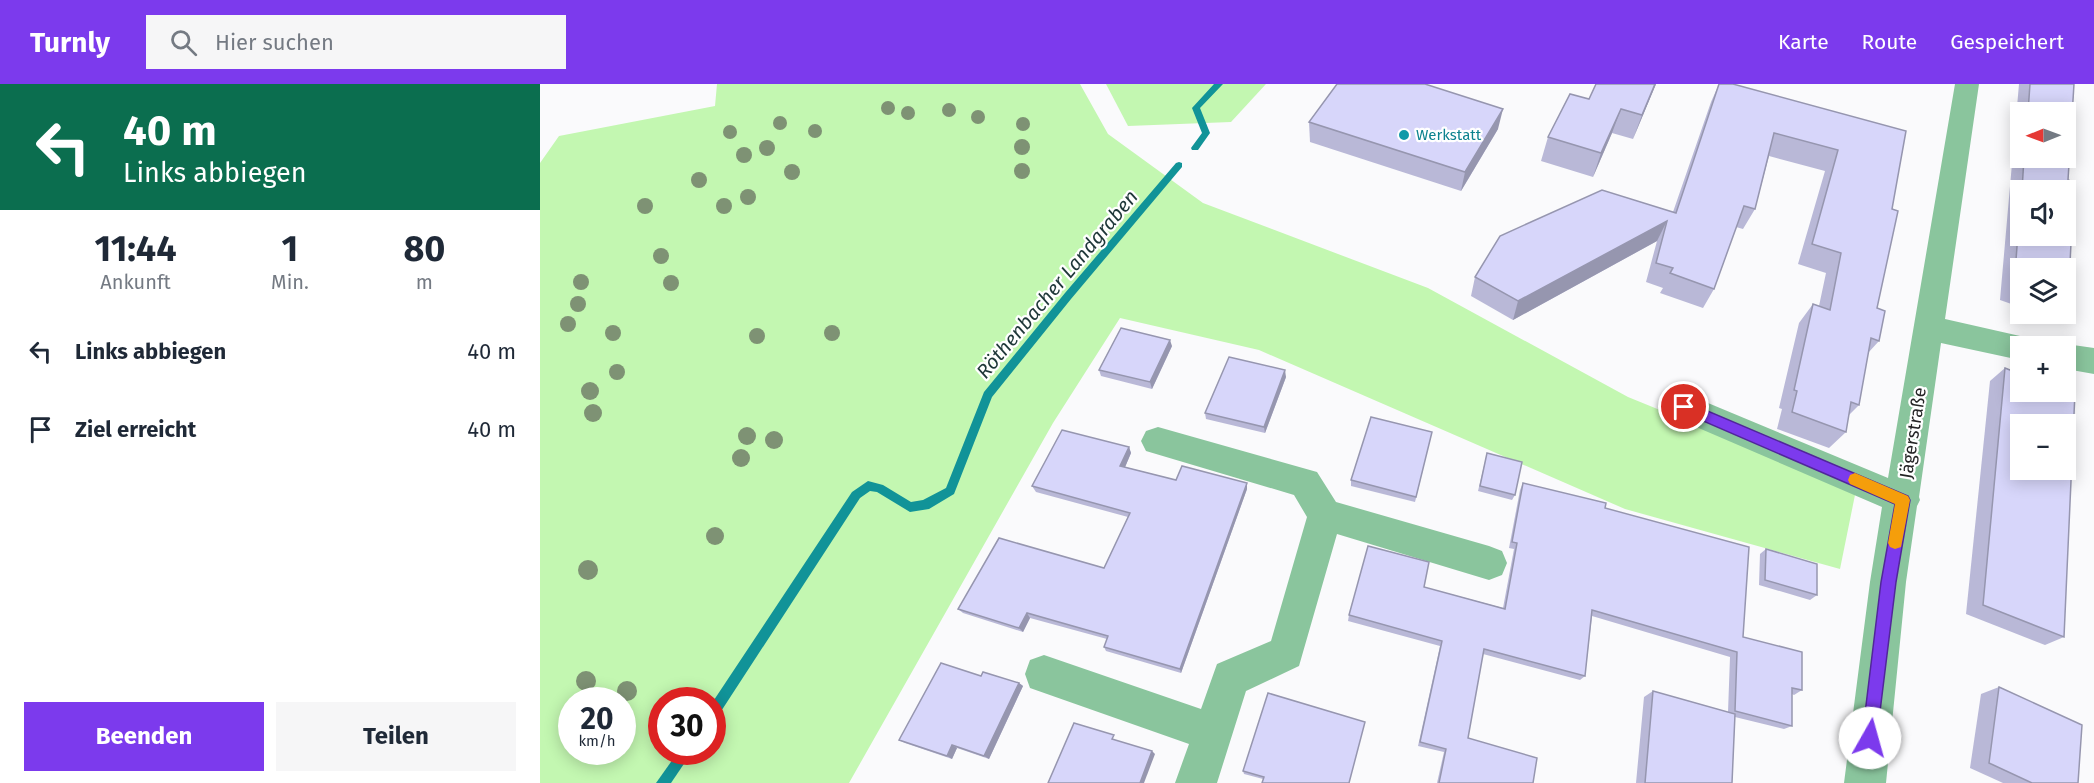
<!DOCTYPE html>
<html lang="de">
<head>
<meta charset="utf-8">
<style>
	body { margin:0; font-family:"Fira Sans",sans-serif; background:#f6f6f7; color:#1f2937; height:100vh; display:flex; flex-direction:column; font-size:22px; white-space:nowrap }
	* { box-sizing:border-box; margin:0 }
	p { font-size:20px; color:#747a83 }
	.icon { flex:none; width:33px; height:33px; fill:none; stroke:currentColor; stroke-width:2; stroke-linecap:round; stroke-linejoin:round }
	.map { position:relative; flex:1; overflow:hidden }
	.details { display:flex; flex-direction:column; background:#fff; width:540px }
	.details>* { flex:none }
	.banner { background:#0b6e4f; color:#fff; overflow:hidden }
	.needle { width:39px; rotate:269deg }
	.controls { position:absolute; left:1470px; top:18px; display:grid; gap:12px }
	.controls a { display:grid; place-items:center; width:66px; height:66px; border-radius:0px; background:#fff; box-shadow:0 3px 15px #0003; font-size:30px }
	.speed { position:absolute; left:18px; top:603px; display:flex; gap:12px; font-size:30px; font-weight:700; text-align:center }
	.speed>* { display:grid; place-content:center; width:78px; height:78px; border-radius:50%; background:#fff; box-shadow:0 3px 15px #0003; line-height:1 }
	.speed small { font-size:15px; font-weight:400 }
	.speed .limit { border:9px solid #d22; background:#fff; color:#111 }
	.pin { position:absolute; display:grid; place-items:center; width:51px; height:51px; color:#fff; margin:-26px; border:3px solid #fff; border-radius:50%; box-shadow:0 2px 6px #0007 }
	.me { position:absolute; width:66px; margin:-33px; rotate:7deg; stroke-linejoin:round; filter:drop-shadow(0 0 4px #0008) }
	.turn { display:flex; align-items:center; gap:21px; height:126px; padding:0 24px; font-size:27px }
	.turn .icon { width:78px; height:78px; stroke-width:2.5 }
	.turn b { display:block; font-size:42px; line-height:51px }
	.eta { display:flex; justify-content:space-evenly; align-items:center; height:102px; text-align:center }
	.eta b { font-size:36px; font-weight:700; line-height:42px }
	.cta { display:flex; gap:12px; margin-top:auto; padding:12px 24px }
	.cta a { flex:1; height:69px; border-radius:0px; background:#7c3aed; color:#fff; font-size:24px; font-weight:700; line-height:69px; text-align:center }
	.cta a+a { background:#f6f6f7; color:#1f2937 }
	ul { padding:0; list-style:none }
	li { display:flex; align-items:center; gap:18px; height:78px; padding:0 24px }
	li div { flex:1 }
	li b { display:block; font-size:22px }
	li em { font-style:normal }
	header { display:flex; align-items:center; gap:36px; box-sizing:border-box; height:84px; padding:0 30px; background:#7c3aed; color:#fff }
	header strong { font-size:28px }
	nav { display:flex; gap:33px; margin-inline-start:auto; font-size:21px }
	.search { width:420px; height:54px; background:#f6f6f7; display:flex; align-items:center; gap:15px; box-sizing:border-box; padding:0 21px; border-radius:0px; color:#747a83; font-size:22px }
	main { display:flex; flex:1; min-height:0 }
	.map>svg:first-child { display:block }
	.green { fill:#c3f7b1; fill-rule:evenodd }
	.lines { fill:none; stroke-linecap:round; stroke-linejoin:round }
	.stream { fill:#119398; fill-rule:evenodd }
	.minor { fill:#8ac59d; fill-rule:evenodd }
	.tree { fill:#7e9274 }
	.wall { fill:#b9b8d7; fill-rule:evenodd }
	.shaded-wall { fill:#9696af }
	.building { fill:#d7d6fa; stroke:#9696af; stroke-width:1.5; fill-rule:evenodd }
	.route { fill:#7c3aed; stroke:#51269a; stroke-width:1.5 }
	.slow { fill:#f59e0b }
	.culture-dot { fill:#0f9aa8; stroke:#fff; stroke-width:2 }
	.labels { text-anchor:middle; dominant-baseline:central; stroke-width:4.5; stroke-linejoin:round; paint-order:stroke }
	.far-culture-label { font-size:15px; fill:#0d838f; stroke:#fff; text-anchor:start }
	.street-label { font-size:18px; fill:#252526; stroke:#fff }
	.water-label { font-size:20px; font-style:italic; fill:#1e3738; stroke:#fff }
</style>
</head>
<body>
<header>
<strong>Turnly</strong>
<div class="search"><svg class="icon" aria-label="search" viewBox="0 0 24 24"><circle cx="10" cy="10" r="6"/><path d="M15 15l6 6"/></svg>Hier suchen</div>
<nav><a>Karte</a><a>Route</a><a>Gespeichert</a></nav>
</header>
<main>
<section class="details">
<div class="banner">
<div class="turn"><svg class="icon" aria-label="left" viewBox="0 0 24 24"><path d="M17 20v-9H6M10 6l-5 5 5 5"/></svg><div><b>40 m</b>Links abbiegen</div></div>
</div>
<div class="eta">
<div><b>11:44</b><p>Ankunft</p></div>
<div><b>1</b><p>Min.</p></div>
<div><b>80</b><p>m</p></div>
</div>
<ul>
<li><svg class="icon" aria-label="left" viewBox="0 0 24 24"><path d="M17 20v-9H6M10 6l-5 5 5 5"/></svg><div><b>Links abbiegen</b></div><em>40 m</em></li>
<li><svg class="icon" aria-label="arrive" viewBox="0 0 24 24"><path d="M6 21V4h12l-3 4 3 4H6"/></svg><div><b>Ziel erreicht</b></div><em>40 m</em></li>
</ul>
<div class="cta"><a>Beenden</a><a>Teilen</a></div>
</section>
<div class="map">
<svg width="1554" height="699" viewBox="0 0 1554 699">
	<rect width="100%" height="100%" fill="#fafafc"/>
	<g class="green">
		<path d="M 177,0 L 540,0 L 568,50 L 663,119 L 888,204 L 1088,313 L 1316,406 L 1300,485 L 1085,425 L 719,266 L 580,234 L 513,339 L 309,699 L 0,699 L 0,79 L 19,52 L 175,22 ZM 32,616 L 82,616 L 82,668 L 32,668 ZM 122,616 L 172,616 L 172,668 L 122,668 Z"/>
		<path d="M 566,0 L 726,0 L 691,38 L 588,42 Z"/>
	</g>
	<g class="lines">
		<g class="stream">
			<path d="M 674,0 L 683,0 L 660,24 L 670,49 L 658,66 L 652,66 L 651,64 L 662,49 L 652,24 Z"/>
			<path d="M 639,78 L 642,79 L 642,83 L 531,215 L 452,313 L 414,410 L 389,425 L 370,428 L 337,408 L 330,407 L 320,414 L 176,635 L 172,637 L 172,619 L 312,408 L 328,397 L 343,401 L 371,418 L 383,416 L 406,404 L 444,308 L 525,209 L 636,79 Z"/>
			<path d="M 138,668 L 152,668 L 131,699 L 116,699 Z"/>
		</g>
		<g class="minor">
			<path d="M 1415,0 L 1439,0 L 1405,235 L 1480,252 L 1491,255 L 1495,262 L 1480,262 L 1480,276 L 1401,259 L 1379,413 L 1380,416 L 1377,422 L 1366,498 L 1346,699 L 1304,699 L 1330,498 L 1342,423 L 1133,333 L 1128,323 L 1133,313 L 1144,309 L 1348,394 Z"/>
			<path d="M 1526,260 L 1554,264 L 1554,290 L 1526,285 L 1526,262 L 1520,262 Z"/>
			<path d="M 618,343 L 777,388 L 796,418 L 949,462 L 962,467 L 967,479 L 962,491 L 949,496 L 797,450 L 759,582 L 706,607 L 677,699 L 635,699 L 649,660 L 490,604 L 485,590 L 490,576 L 504,571 L 661,625 L 677,580 L 731,557 L 767,433 L 754,411 L 606,367 L 601,357 L 606,347 Z"/>
		</g>
	</g>
	<g class="tree">
		<circle cx="348" cy="24" r="7"/>
		<circle cx="409" cy="26" r="7"/>
		<circle cx="368" cy="29" r="7"/>
		<circle cx="438" cy="33" r="7"/>
		<circle cx="240" cy="39" r="7"/>
		<circle cx="483" cy="40" r="7"/>
		<circle cx="275" cy="47" r="7"/>
		<circle cx="190" cy="48" r="7"/>
		<circle cx="482" cy="63" r="8"/>
		<circle cx="227" cy="64" r="8"/>
		<circle cx="204" cy="71" r="8"/>
		<circle cx="482" cy="87" r="8"/>
		<circle cx="252" cy="88" r="8"/>
		<circle cx="159" cy="96" r="8"/>
		<circle cx="208" cy="113" r="8"/>
		<circle cx="105" cy="122" r="8"/>
		<circle cx="184" cy="122" r="8"/>
		<circle cx="121" cy="172" r="8"/>
		<circle cx="41" cy="198" r="8"/>
		<circle cx="131" cy="199" r="8"/>
		<circle cx="38" cy="220" r="8"/>
		<circle cx="28" cy="240" r="8"/>
		<circle cx="73" cy="249" r="8"/>
		<circle cx="292" cy="249" r="8"/>
		<circle cx="217" cy="252" r="8"/>
		<circle cx="77" cy="288" r="8"/>
		<circle cx="50" cy="307" r="9"/>
		<circle cx="53" cy="329" r="9"/>
		<circle cx="207" cy="352" r="9"/>
		<circle cx="234" cy="356" r="9"/>
		<circle cx="201" cy="374" r="9"/>
		<circle cx="175" cy="452" r="9"/>
		<circle cx="48" cy="486" r="10"/>
		<circle cx="46" cy="597" r="10"/>
		<circle cx="87" cy="607" r="10"/>
	</g>
	<g class="wall">
		<path d="M 1056,0 L 1116,0 L 1093,55 L 1072,49 L 1053,93 L 1001,77 L 1008,53 L 1049,15 Z"/>
		<path d="M 1179,0 L 1366,47 L 1352,125 L 1337,224 L 1339,257 L 1328,269 L 1319,321 L 1309,331 L 1306,348 L 1289,364 L 1237,345 L 1242,325 L 1239,324 L 1259,239 L 1273,220 L 1279,222 L 1286,189 L 1258,180 L 1285,87 L 1229,72 L 1215,125 L 1203,145 L 1196,143 L 1174,205 L 1163,224 L 1120,209 L 1123,204 L 1106,198 L 1117,157 L 973,236 L 931,212 L 935,193 L 1133,128 L 1171,18 Z"/>
		<path d="M 1479,0 L 1534,0 L 1528,96 L 1528,220 L 1526,222 L 1526,184 L 1480,184 L 1480,223 L 1460,216 ZM 1480,28 L 1526,28 L 1526,74 L 1480,74 ZM 1480,106 L 1526,106 L 1480,152 Z"/>
		<path d="M 769,38 L 958,45 L 921,107 L 770,58 Z"/>
		<path d="M 1502,230 L 1517,230 L 1513,233 Z"/>
		<path d="M 632,262 L 612,305 L 561,292 L 559,286 Z"/>
		<path d="M 1465,284 L 1524,553 L 1505,561 L 1426,530 L 1450,297 Z"/>
		<path d="M 746,293 L 725,349 L 666,335 L 665,329 Z"/>
		<path d="M 892,348 L 875,418 L 811,402 L 811,396 Z"/>
		<path d="M 589,363 L 591,369 L 585,383 L 636,396 L 707,405 L 641,589 L 566,567 L 564,563 L 567,555 L 490,534 L 483,548 L 423,529 L 418,525 L 564,484 L 588,433 L 496,408 L 492,402 Z"/>
		<path d="M 947,369 L 975,411 L 972,416 L 938,407 Z"/>
		<path d="M 983,399 L 1065,424 L 1203,553 L 1262,606 L 1254,611 L 1252,610 L 1252,642 L 1244,645 L 1195,633 L 1192,699 L 1096,699 L 1104,613 L 1113,607 L 1188,628 L 1190,573 L 1052,532 L 1045,592 L 1040,596 L 943,570 L 928,654 L 993,699 L 897,699 L 904,668 L 878,662 L 900,562 L 808,537 L 809,531 L 884,503 L 963,524 L 974,465 L 969,464 L 980,406 Z"/>
		<path d="M 1226,465 L 1277,511 L 1270,516 L 1219,501 L 1220,470 Z"/>
		<path d="M 441,592 L 479,599 L 483,602 L 449,675 L 417,664 L 412,675 L 365,659 L 359,656 Z"/>
		<path d="M 1459,603 L 1538,699 L 1463,699 L 1430,684 L 1441,610 Z"/>
		<path d="M 703,687 L 810,699 L 723,695 L 704,690 Z"/>
	</g>
	<g class="shaded-wall">
		<path d="M 1115,0 L 1116,0 L 1093,55 L 1102,31 Z"/>
		<path d="M 963,25 L 958,45 L 921,107 L 925,88 Z"/>
		<path d="M 1081,25 L 1072,49 L 1053,93 L 1061,69 Z"/>
		<path d="M 1127,137 L 1117,157 L 973,236 L 978,217 Z"/>
		<path d="M 630,256 L 632,262 L 612,305 L 610,298 Z"/>
		<path d="M 745,286 L 746,293 L 725,349 L 724,343 Z"/>
		<path d="M 589,363 L 591,369 L 583,388 L 580,382 Z"/>
		<path d="M 707,399 L 707,405 L 641,589 L 640,585 Z"/>
		<path d="M 487,529 L 490,534 L 483,548 L 479,544 Z"/>
		<path d="M 479,599 L 483,602 L 449,675 L 444,672 Z"/>
		<path d="M 412,661 L 417,664 L 412,675 L 407,672 Z"/>
		<path d="M 612,667 L 615,670 L 604,699 L 600,699 Z"/>
	</g>
	<g class="building">
		<path d="M 797,0 L 885,0 L 963,25 L 925,88 L 769,38 Z"/>
		<path d="M 1056,0 L 1115,0 L 1102,31 L 1081,25 L 1061,69 L 1008,53 L 1030,10 L 1049,15 Z"/>
		<path d="M 1179,0 L 1193,0 L 1366,47 L 1352,125 L 1358,127 L 1337,224 L 1345,227 L 1339,257 L 1331,254 L 1319,321 L 1311,318 L 1306,348 L 1252,328 L 1257,307 L 1254,306 L 1273,220 L 1290,226 L 1301,169 L 1272,160 L 1298,66 L 1234,49 L 1215,125 L 1204,122 L 1174,205 L 1130,189 L 1133,184 L 1116,179 L 1127,137 L 978,217 L 935,193 L 960,152 L 1062,106 L 1136,129 Z"/>
		<path d="M 1490,0 L 1534,0 L 1528,96 L 1534,98 L 1528,220 L 1526,219 L 1526,184 L 1480,184 L 1480,205 L 1474,203 L 1480,122 L 1480,152 L 1526,152 L 1526,106 L 1482,106 L 1484,74 L 1526,74 L 1526,28 L 1488,28 Z"/>
		<path d="M 581,244 L 630,256 L 610,298 L 559,286 Z"/>
		<path d="M 689,273 L 745,286 L 724,343 L 665,329 Z"/>
		<path d="M 1465,284 L 1480,290 L 1480,308 L 1526,308 L 1526,305 L 1535,308 L 1524,553 L 1443,521 ZM 1480,340 L 1526,340 L 1526,386 L 1480,386 Z"/>
		<path d="M 831,333 L 892,348 L 876,413 L 811,396 Z"/>
		<path d="M 522,346 L 589,363 L 580,382 L 636,396 L 642,382 L 707,399 L 640,585 L 564,563 L 568,552 L 487,529 L 479,544 L 418,525 L 459,454 L 564,484 L 590,429 L 492,402 Z"/>
		<path d="M 947,369 L 982,378 L 975,411 L 940,402 Z"/>
		<path d="M 983,399 L 1066,419 L 1065,424 L 1209,463 L 1203,553 L 1262,568 L 1262,606 L 1252,604 L 1252,642 L 1195,627 L 1197,568 L 1052,526 L 1045,592 L 944,565 L 928,654 L 997,674 L 993,699 L 899,699 L 906,665 L 880,658 L 902,557 L 809,531 L 828,462 L 889,478 L 884,503 L 965,525 L 977,459 L 972,458 Z"/>
		<path d="M 1226,465 L 1277,480 L 1277,511 L 1225,496 Z"/>
		<path d="M 401,579 L 441,592 L 443,588 L 479,599 L 444,672 L 412,661 L 407,672 L 359,656 Z"/>
		<path d="M 1459,603 L 1542,641 L 1538,699 L 1492,699 L 1449,679 Z"/>
		<path d="M 1113,607 L 1195,630 L 1192,699 L 1105,699 Z"/>
		<path d="M 728,609 L 825,638 L 809,699 L 722,699 L 724,693 L 703,687 Z"/>
		<path d="M 534,639 L 574,651 L 572,655 L 612,667 L 600,699 L 508,699 Z"/>
	</g>
	<path class="route" d="M 1144,317 L 1368,412 L 1370,416 L 1356,498 L 1336,660 L 1330,663 L 1325,660 L 1322,654 L 1341,498 L 1355,420 L 1140,327 L 1138,323 L 1140,319 Z"/>
	<path class="slow" d="M 1315,389 L 1368,412 L 1370,416 L 1361,463 L 1355,465 L 1350,463 L 1348,459 L 1355,420 L 1310,400 L 1308,396 L 1310,391 Z"/>
	<circle class="culture-dot" cx="864" cy="51" r="6"/>
	<g class="labels">
		<g class="far-culture-label">
			<text x="876" y="51">Werkstatt</text>
		</g>
		<g class="street-label">
			<text transform="translate(1373 349) rotate(-81)">Jägerstraße</text>
		</g>
		<g class="water-label">
			<text transform="translate(517 200) rotate(-50)">Röthenbacher Landgraben</text>
		</g>
	</g>
</svg>
<div class="controls">
<a><svg class="needle" viewBox="-14 -14 28 28"><path d="M0-13l5 13h-10z" fill="#e53935"/><path d="M0 13l5-13h-10z" fill="#747a83"/></svg></a>
<a><svg class="icon" aria-label="sound" viewBox="0 0 24 24"><path d="M4 9h4l5-4v14l-5-4H4zM17 9q2 3 0 6"/></svg></a>
<a><svg class="icon" aria-label="layers" viewBox="0 0 24 24"><path d="M12 4l9 5-9 5-9-5zM3 14l9 5 9-5"/></svg></a>
<a>+</a>
<a>−</a>
</div>
<div class="speed"><div>20<small>km/h</small></div><div class="limit">30</div></div>
<div class="pin" style="left:1144px;top:323px;background:#d93025"><svg class="icon" aria-label="arrive" viewBox="0 0 24 24"><path d="M6 21V4h12l-3 4 3 4H6"/></svg></div>
<svg class="me" style="left:1330px;top:654px" viewBox="-20 -20 40 40"><circle r="19" fill="#fff"/><path d="M0-13L10 11 0 6-10 11z" fill="#7c3aed"/></svg>
</div>
</main>
</body>
</html>
